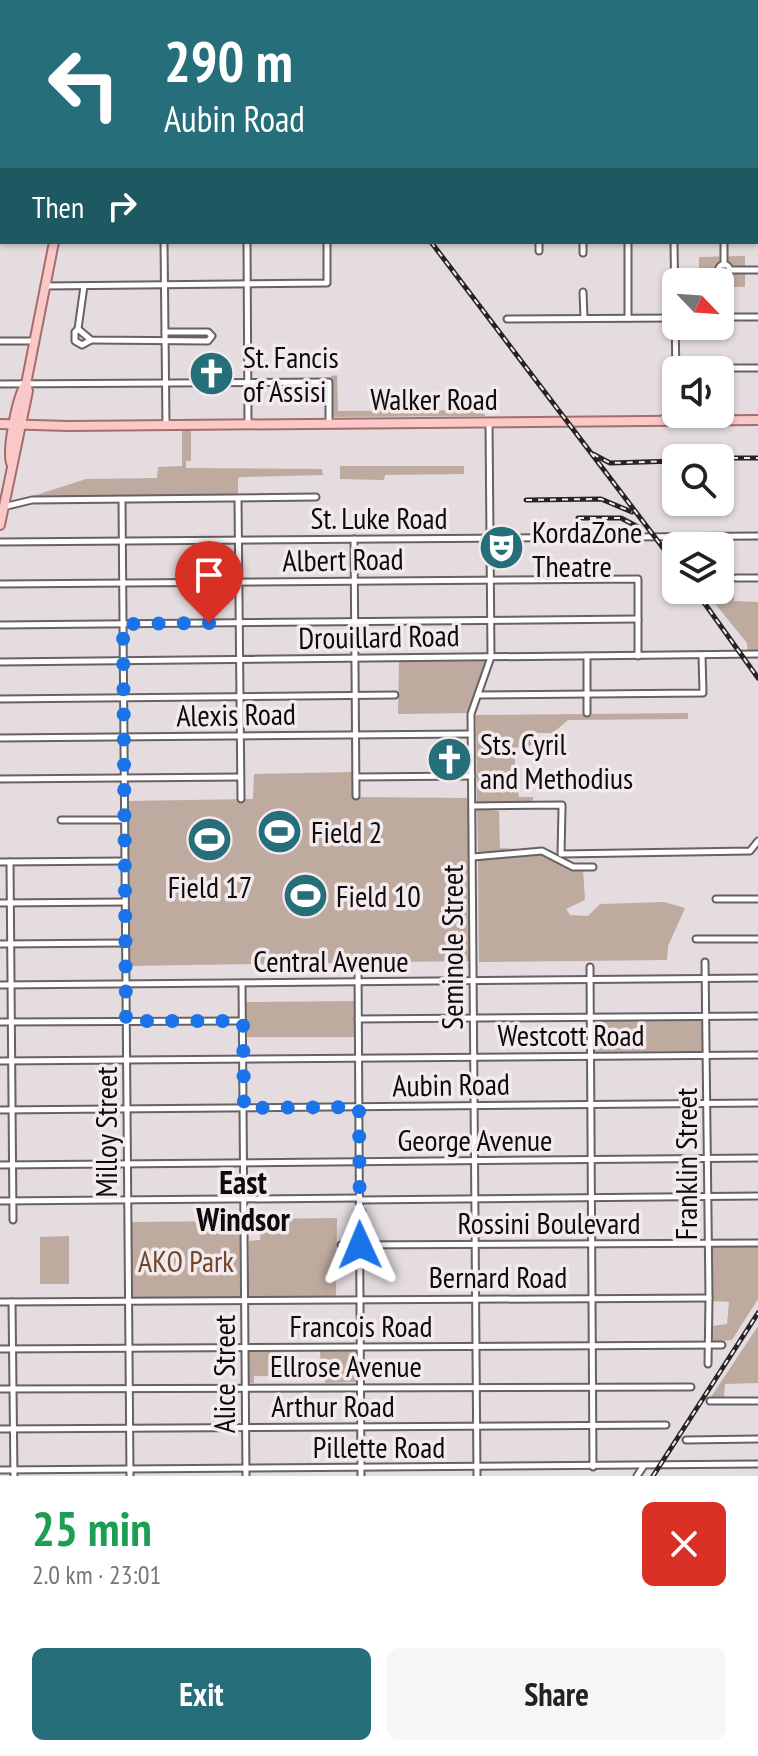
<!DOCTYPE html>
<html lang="en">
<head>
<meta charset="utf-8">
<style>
	body { margin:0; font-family:"PT Sans Narrow",sans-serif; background:#f6f6f6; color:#222; height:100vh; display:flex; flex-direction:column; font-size:30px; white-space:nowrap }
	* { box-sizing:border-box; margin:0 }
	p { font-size:26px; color:#767676 }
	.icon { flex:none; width:44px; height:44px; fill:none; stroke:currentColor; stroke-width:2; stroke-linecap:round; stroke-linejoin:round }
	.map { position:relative; height:1476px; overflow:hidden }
	.sheet { display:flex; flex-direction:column; background:#fff; flex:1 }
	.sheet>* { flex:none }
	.top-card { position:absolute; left:0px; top:0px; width:758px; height:244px; box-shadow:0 2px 6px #0004; background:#266f7a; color:#fff; overflow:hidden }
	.needle { width:52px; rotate:115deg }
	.fabs { position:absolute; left:662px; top:268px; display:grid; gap:16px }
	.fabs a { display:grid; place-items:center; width:72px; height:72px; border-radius:12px; background:#fff; box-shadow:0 2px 6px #0004; font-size:40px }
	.pin { position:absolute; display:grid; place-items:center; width:68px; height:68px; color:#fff; margin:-82px -34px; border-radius:50% 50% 50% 0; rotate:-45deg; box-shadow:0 0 8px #0007 }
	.pin .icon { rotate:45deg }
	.me { position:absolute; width:88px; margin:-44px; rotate:359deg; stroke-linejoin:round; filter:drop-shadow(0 0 6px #0008) }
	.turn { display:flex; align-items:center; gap:28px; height:168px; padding:0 32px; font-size:36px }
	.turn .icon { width:104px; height:104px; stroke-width:2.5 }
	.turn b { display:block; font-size:56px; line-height:68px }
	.then { display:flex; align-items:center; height:76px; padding:0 32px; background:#0003; gap:16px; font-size:30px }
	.round { display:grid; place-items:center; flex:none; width:84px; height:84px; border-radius:12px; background:#f6f6f6 }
	.summary { display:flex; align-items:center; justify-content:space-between; height:136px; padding:0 32px }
	h1 { font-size:48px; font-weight:600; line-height:60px; color:#1e9e55 }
	.action { display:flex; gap:16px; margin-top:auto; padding:16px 32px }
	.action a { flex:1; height:92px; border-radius:12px; background:#266f7a; color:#fff; font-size:32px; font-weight:600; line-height:92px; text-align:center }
	.action a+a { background:#f6f6f6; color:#222 }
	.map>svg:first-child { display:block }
	.green { fill:#beaa9f }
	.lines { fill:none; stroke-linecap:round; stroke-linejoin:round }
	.minor-casing { stroke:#686163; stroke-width:9 }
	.major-casing { stroke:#a56e6c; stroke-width:12 }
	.minor { stroke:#fff; stroke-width:5 }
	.major { stroke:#fac8c6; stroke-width:8 }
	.rail-casing { stroke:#262324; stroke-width:5 }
	.rail { stroke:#f2eaec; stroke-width:2; stroke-dasharray:6; stroke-linecap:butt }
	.route { stroke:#1a73e8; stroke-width:14; stroke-dasharray:0 25.2 }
	.labels { text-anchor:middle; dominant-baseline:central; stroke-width:7; stroke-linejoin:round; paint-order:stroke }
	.poi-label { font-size:30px; fill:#0e0b0c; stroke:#f2eaec; text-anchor:start }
	.street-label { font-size:30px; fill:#0e0b0c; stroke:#f2eaec }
	.park-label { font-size:30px; fill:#71472c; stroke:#f2eaec }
	.neighbourhood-label { font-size:32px; font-weight:bold; fill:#0e0b0c; stroke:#f2eaec }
</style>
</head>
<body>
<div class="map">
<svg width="758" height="1476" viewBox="0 0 758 1476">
	<rect width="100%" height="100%" fill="#e4dcdf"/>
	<g class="green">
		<path d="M 745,256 L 745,287 L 720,287 L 720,282 L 699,282 L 699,257 Z"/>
		<path d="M 337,375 L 338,411 L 484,410 L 485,416 L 333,417 L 331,376 Z"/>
		<path d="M 182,430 L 191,430 L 191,461 L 186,461 L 186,468 L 322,469 L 323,475 L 241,477 L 238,478 L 238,496 L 27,498 L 86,479 L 157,478 L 158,467 L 182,466 Z"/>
		<path d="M 340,466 L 464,466 L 464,474 L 385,475 L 384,480 L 340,479 Z"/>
		<path d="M 729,540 L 730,557 L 734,565 L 734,601 L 758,602 L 758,651 L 748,652 L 747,643 L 704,590 L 720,590 L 720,546 L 692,546 L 691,541 Z"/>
		<path d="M 485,661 L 468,713 L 398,714 L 399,662 Z"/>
		<path d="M 688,713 L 688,719 L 568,720 L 553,733 L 534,733 L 533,745 L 511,748 L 512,758 L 515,759 L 515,791 L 518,792 L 519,797 L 533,797 L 533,803 L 477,803 L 476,715 Z"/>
		<path d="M 353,772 L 354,797 L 468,798 L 469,961 L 127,966 L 126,801 L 253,799 L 254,774 Z"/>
		<path d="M 477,809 L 499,811 L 500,848 L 521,849 L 478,854 Z"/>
		<path d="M 536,853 L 583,869 L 585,900 L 566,909 L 570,915 L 588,916 L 600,904 L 664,902 L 685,908 L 668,946 L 667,960 L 479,962 L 478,860 Z"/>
		<path d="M 355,1001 L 354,1037 L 247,1037 L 246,1002 Z"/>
		<path d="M 702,1020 L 704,1051 L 593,1052 L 592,1021 Z"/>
		<path d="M 337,1218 L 336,1298 L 248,1299 L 249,1241 L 260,1240 L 261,1219 Z"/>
		<path d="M 242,1221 L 241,1298 L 131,1299 L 130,1222 Z"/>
		<path d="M 69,1236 L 69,1284 L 40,1284 L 40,1237 Z"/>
		<path d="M 758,1245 L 758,1299 L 732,1340 L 712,1342 L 712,1326 L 727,1324 L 729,1302 L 712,1301 L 711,1246 Z"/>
		<path d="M 758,1326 L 758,1383 L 725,1384 L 724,1397 L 711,1397 Z"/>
		<path d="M 249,1351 L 282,1351 L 280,1376 L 254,1376 L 254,1383 L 249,1383 Z"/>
		<path d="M 320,1351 L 357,1351 L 357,1382 L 325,1383 L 325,1374 L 321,1373 Z"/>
	</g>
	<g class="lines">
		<defs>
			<g id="minor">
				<path d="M 339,0 L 339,2"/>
				<path d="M 483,0 L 483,2"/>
				<path d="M 503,0 L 503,2"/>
				<path d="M 574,0 L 574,2"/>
				<path d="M 672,0 L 672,2"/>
				<path d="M 756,13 L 758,13"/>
				<path d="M 0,21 L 2,21"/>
				<path d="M 756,59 L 758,59"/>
				<path d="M 0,66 L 2,66"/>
				<path d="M 756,105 L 758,105"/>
				<path d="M 0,111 L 2,111"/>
				<path d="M 756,146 L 758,146"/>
				<path d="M 0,153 L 2,153"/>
				<path d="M 756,182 L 758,182"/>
				<path d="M 0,191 L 2,191"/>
				<path d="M 756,224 L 758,224"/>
				<path d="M 0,228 L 2,228"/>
				<path d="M 0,233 L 2,233"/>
				<path d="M 164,242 L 166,425"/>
				<path d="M 247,242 L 248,424"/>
				<path d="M 539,242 L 539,251"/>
				<path d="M 583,242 L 583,253"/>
				<path d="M 628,242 L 628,318"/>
				<path d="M 674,242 L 676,380"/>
				<path d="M 724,242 L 724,265"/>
				<circle cx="724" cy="270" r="5.5"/>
				<path d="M 730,270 L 758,270"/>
				<path d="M 724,276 L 725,317"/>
				<path d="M 45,286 L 327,283 L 327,242"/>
				<path d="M 84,286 L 78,329 L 91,340 L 208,341 L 212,336 L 208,332 L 165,332"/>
				<path d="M 583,292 L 584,318"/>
				<path d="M 720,317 L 758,317"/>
				<path d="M 507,319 L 676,318"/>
				<path d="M 78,329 L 75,332 L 75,341 L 82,345 L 91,340"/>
				<path d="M 0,341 L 34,341"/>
				<path d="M 676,368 L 758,368"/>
				<path d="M 0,384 L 329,382 L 329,423"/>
				<path d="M 662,419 L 670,415 L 676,402"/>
				<path d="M 238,499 L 241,799"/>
				<path d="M 122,500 L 130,1476"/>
				<path d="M 3,507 L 32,500 L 316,497"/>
				<path d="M 354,539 L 356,796"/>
				<path d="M 0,542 L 758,536"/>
				<path d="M 736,578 L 758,578"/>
				<path d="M 0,584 L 638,579 L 638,656"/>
				<path d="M 0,625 L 638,619"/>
				<path d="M 587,656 L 587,713"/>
				<path d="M 0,662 L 758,654"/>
				<path d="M 478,695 L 703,693 L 702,655"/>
				<path d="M 0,699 L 395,695"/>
				<path d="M 0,738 L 471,734"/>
				<path d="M 356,777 L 472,776"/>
				<path d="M 0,779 L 240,777"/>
				<path d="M 472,806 L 562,805 L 562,807"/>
				<path d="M 562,808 L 561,854 L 750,851 L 758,841"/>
				<path d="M 61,820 L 125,820"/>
				<path d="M 473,857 L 542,851 L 573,867 L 593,867"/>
				<path d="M 0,862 L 125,861"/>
				<path d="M 10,862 L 13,1220"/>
				<path d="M 716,899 L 758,899"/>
				<path d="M 0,903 L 125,902"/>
				<path d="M 696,939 L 758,939"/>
				<path d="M 0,944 L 125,943"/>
				<path d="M 705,962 L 709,1298 L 708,1364"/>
				<path d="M 358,965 L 361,1476"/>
				<path d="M 590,967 L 593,1467"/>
				<path d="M 242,983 L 246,1476"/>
				<path d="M 0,985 L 758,978"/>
				<path d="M 358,1019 L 758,1016"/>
				<path d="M 0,1022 L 243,1021"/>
				<path d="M 0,1061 L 758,1055"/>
				<path d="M 0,1110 L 758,1103"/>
				<path d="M 0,1165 L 758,1158"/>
				<path d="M 360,1200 L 758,1196"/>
				<path d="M 0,1201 L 360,1198"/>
				<path d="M 341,1245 L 758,1243"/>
				<path d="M 0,1302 L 709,1298"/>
				<path d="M 12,1302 L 14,1476"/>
				<path d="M 0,1349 L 722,1345"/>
				<path d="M 0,1389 L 691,1387"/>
				<path d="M 710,1401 L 758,1401"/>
				<path d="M 0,1429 L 666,1425"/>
				<path d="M 686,1440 L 758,1439"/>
				<path d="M 0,1470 L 758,1464"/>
				<path d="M 477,1476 L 471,714 L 491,657 L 489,422"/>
				<path d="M 637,1476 L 643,1467"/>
			</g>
			<g id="major">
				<path d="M 98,2 L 98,0"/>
				<path d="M 0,424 L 69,426 L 758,420"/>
				<path d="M 11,463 C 7,449 17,395 26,384"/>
				<path d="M 0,525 L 28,391 L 26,384 L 54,242"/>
			</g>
		</defs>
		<use href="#minor" class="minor-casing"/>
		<use href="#major" class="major-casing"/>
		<use href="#minor" class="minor"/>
		<use href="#major" class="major"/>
		<defs>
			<g id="rail">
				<path d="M 248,0 L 249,2"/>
				<path d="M 431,242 L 676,565"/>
				<path d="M 593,454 L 610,463 L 676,461"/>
				<path d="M 720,458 L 758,458"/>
				<path d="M 526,500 L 601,499 L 632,512"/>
				<path d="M 578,518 L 621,518 L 640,528"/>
				<path d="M 695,590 L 758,678"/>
				<path d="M 653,1476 L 758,1313"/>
			</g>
		</defs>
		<use href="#rail" class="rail-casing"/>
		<use href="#rail" class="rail"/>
	</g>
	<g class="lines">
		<path class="route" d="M 209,623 L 123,624 L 126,1021 L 243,1021 L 244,1108 L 359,1107 L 360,1245"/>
	</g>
	<defs>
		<symbol id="church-disc" viewBox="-11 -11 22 22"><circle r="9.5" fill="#266f7a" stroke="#f2eaec"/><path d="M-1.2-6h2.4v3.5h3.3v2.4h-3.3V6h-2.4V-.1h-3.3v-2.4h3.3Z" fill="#fff"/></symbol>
		<symbol id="theatre-disc" viewBox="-11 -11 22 22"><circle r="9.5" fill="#266f7a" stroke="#f2eaec"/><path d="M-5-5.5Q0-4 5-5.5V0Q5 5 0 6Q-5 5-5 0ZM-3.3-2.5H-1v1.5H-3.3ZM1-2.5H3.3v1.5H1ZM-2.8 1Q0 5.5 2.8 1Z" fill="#fff"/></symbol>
		<symbol id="stadium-disc" viewBox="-11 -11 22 22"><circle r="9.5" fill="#266f7a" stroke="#f2eaec"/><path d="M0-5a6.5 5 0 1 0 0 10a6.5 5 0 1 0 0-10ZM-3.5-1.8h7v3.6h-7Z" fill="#fff"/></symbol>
	</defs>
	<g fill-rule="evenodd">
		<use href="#church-disc" x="186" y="348" width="51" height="51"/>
		<use href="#theatre-disc" x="476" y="522" width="51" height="51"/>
		<use href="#church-disc" x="424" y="734" width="51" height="51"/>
		<use href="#stadium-disc" x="254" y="806" width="51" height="51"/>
		<use href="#stadium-disc" x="184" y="814" width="51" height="51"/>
		<use href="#stadium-disc" x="280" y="870" width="51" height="51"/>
	</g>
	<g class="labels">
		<g class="poi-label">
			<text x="243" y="356">St. Fancis<tspan x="243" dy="34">of Assisi</tspan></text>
			<text x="532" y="531">KordaZone<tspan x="532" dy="34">Theatre</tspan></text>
			<text x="480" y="743">Sts. Cyril<tspan x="480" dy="34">and Methodius</tspan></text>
			<text x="311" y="831">Field 2</text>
			<text x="210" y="886" text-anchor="middle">Field 17</text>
			<text x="336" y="895">Field 10</text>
		</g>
		<g class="street-label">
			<text x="434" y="398">Walker Road</text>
			<text x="379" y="517">St. Luke Road</text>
			<text transform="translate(343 559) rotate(-1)">Albert Road</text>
			<text transform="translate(379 636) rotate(-1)">Drouillard Road</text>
			<text transform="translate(236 714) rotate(-1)">Alexis Road</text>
			<text transform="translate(451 947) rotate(-90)">Seminole Street</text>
			<text x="331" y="960">Central Avenue</text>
			<text x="571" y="1034">Westcott Road</text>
			<text transform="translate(451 1084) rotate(-1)">Aubin Road</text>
			<text transform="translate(105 1132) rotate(-90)">Milloy Street</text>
			<text x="475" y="1139">George Avenue</text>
			<text transform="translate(685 1164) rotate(-90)">Franklin Street</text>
			<text x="549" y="1222">Rossini Boulevard</text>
			<text x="498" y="1276">Bernard Road</text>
			<text x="361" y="1325">Francois Road</text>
			<text x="346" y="1365">Ellrose Avenue</text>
			<text transform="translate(223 1374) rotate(-90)">Alice Street</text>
			<text x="333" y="1405">Arthur Road</text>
			<text x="379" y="1446">Pillette Road</text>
		</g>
		<g class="park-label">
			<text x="186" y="1260">AKO Park</text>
		</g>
		<g class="neighbourhood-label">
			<text x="243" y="1182">East<tspan x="243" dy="37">Windsor</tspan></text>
		</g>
	</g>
</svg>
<div class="fabs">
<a><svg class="needle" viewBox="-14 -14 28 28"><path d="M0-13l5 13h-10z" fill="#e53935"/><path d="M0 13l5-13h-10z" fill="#767676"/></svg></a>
<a><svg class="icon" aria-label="sound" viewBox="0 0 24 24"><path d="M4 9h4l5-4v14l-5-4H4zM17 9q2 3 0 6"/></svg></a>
<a><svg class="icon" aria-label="search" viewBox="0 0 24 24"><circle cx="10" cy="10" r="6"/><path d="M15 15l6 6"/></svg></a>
<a><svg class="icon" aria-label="layers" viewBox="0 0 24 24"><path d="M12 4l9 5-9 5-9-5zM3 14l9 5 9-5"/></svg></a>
</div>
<div class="pin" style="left:209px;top:623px;background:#d93025"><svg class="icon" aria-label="arrive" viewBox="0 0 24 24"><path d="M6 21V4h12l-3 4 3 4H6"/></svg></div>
<svg class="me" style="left:360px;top:1245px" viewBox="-20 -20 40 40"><path d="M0-17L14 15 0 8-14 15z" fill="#1a73e8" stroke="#fff" stroke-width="4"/></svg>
<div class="top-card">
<div class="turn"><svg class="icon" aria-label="left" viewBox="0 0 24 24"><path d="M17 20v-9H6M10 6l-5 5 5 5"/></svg><div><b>290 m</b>Aubin Road</div></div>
<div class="then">Then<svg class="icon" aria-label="right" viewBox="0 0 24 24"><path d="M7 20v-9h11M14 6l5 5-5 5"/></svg></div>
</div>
</div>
<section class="sheet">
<div class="summary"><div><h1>25 min</h1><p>2.0 km · 23:01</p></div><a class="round" style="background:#d93025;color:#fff"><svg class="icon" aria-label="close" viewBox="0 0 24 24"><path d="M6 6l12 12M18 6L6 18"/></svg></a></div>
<div class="action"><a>Exit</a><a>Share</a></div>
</section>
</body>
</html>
